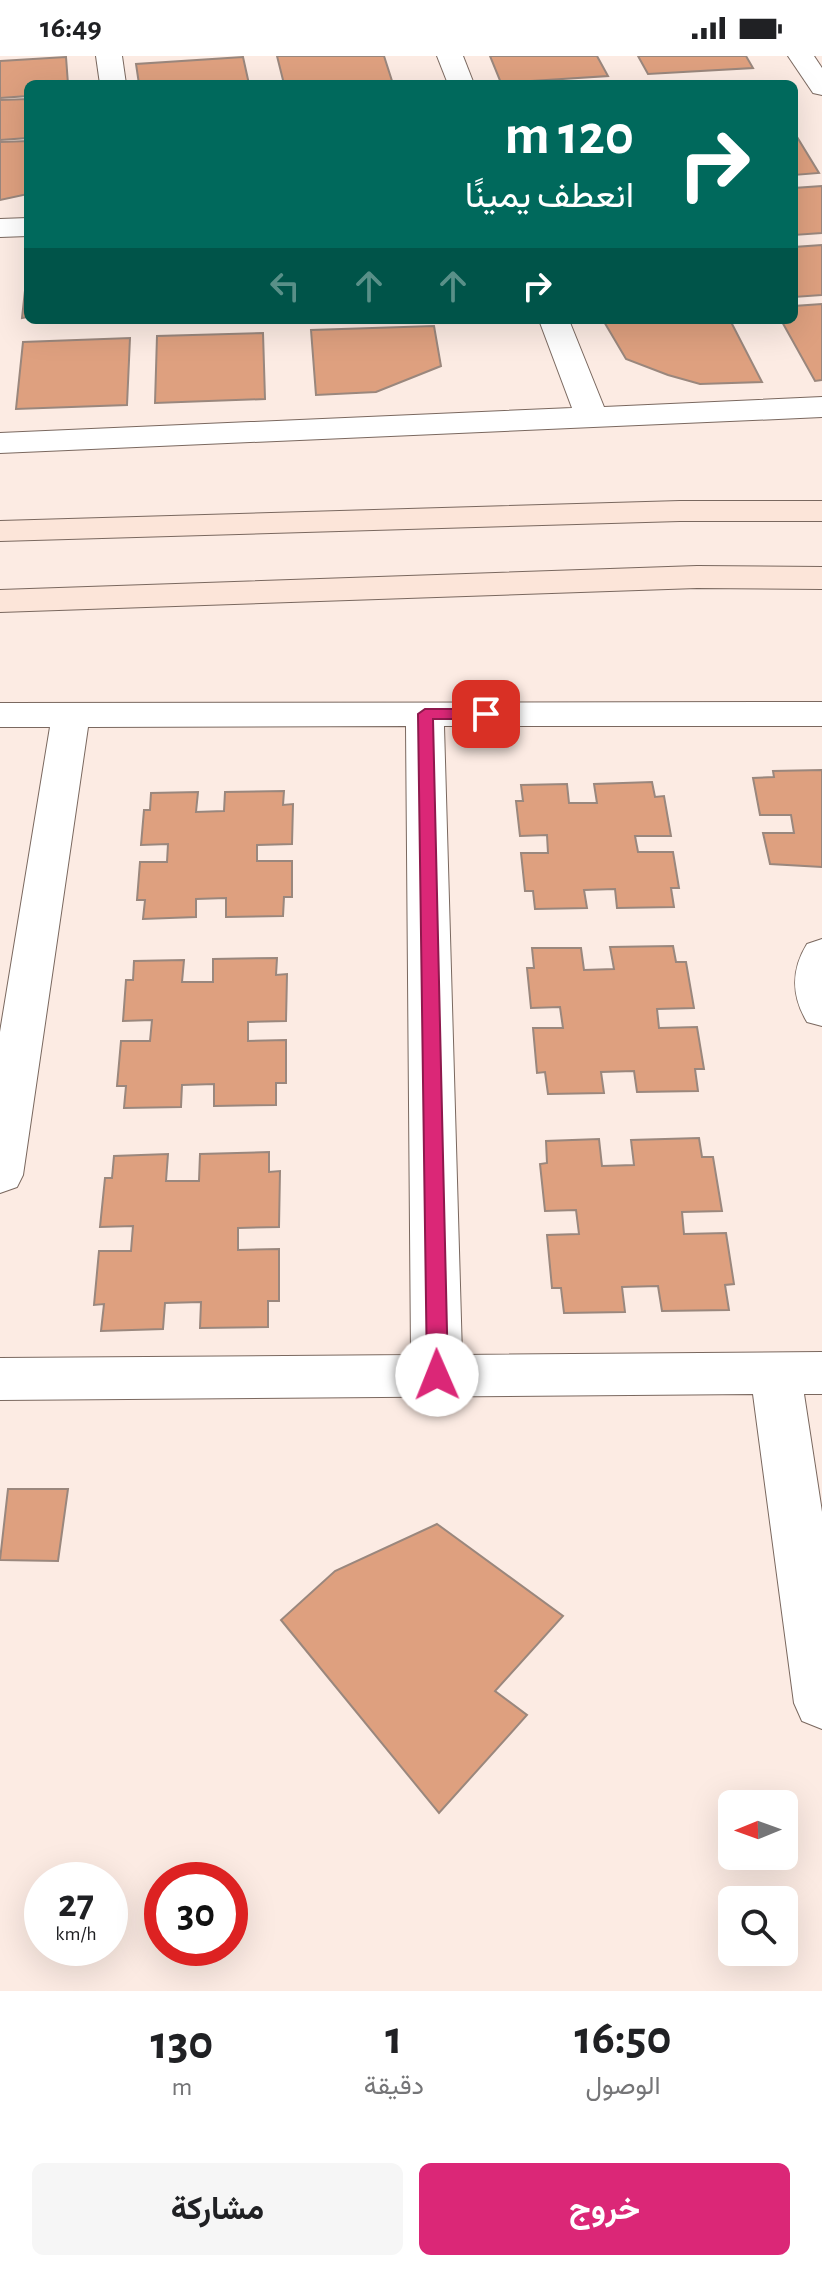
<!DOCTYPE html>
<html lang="ar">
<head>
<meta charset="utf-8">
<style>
	body { margin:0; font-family:"Alegreya Sans",Vazirmatn,sans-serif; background:#f6f6f6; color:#202124; direction:rtl; height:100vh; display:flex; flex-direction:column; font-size:30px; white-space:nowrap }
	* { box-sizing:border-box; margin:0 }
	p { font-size:26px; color:#757577 }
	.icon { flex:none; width:44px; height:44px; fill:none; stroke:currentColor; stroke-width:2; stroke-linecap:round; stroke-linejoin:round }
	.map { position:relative; height:1935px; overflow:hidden; direction:ltr }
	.side { display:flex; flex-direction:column; background:#fff; flex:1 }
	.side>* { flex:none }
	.top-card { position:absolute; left:24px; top:24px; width:774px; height:244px; border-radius:12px; box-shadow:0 8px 32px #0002; direction:rtl; background:#00695c; color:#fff; overflow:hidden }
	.needle { width:52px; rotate:269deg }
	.tools { position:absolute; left:718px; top:1734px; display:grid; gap:16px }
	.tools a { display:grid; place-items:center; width:80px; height:80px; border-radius:12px; background:#fff; box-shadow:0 8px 32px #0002; font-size:40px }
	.speed { position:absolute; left:24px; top:1806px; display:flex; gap:16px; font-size:40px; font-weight:700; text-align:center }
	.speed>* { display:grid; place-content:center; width:104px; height:104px; border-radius:50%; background:#fff; box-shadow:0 8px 32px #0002; line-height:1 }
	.speed small { font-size:20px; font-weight:400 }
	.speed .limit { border:12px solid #d22; background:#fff; color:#111 }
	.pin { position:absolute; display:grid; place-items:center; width:68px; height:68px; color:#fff; margin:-34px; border-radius:16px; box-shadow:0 4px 12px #0006 }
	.me { position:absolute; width:88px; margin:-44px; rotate:359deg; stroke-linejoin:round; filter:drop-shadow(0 0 6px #0008) }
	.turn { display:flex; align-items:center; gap:28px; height:168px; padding:0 32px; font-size:36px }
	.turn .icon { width:104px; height:104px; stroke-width:2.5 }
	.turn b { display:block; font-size:56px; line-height:68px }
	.lanes { display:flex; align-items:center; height:76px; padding:0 32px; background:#0003; justify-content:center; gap:40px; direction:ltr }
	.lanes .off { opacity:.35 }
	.eta { display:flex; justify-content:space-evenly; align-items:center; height:136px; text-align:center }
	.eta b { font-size:48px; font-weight:700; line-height:56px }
	.action { display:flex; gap:16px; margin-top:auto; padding:16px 32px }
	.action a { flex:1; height:92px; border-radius:12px; background:#db2777; color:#fff; font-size:32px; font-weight:700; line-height:92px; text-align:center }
	.action a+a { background:#f6f6f6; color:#202124 }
	.status { display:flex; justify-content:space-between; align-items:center; height:56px; padding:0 40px; background:#fff; direction:ltr }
	.status svg { height:22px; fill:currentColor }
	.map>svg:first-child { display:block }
	.building { fill:#dea07f; stroke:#9a877d; stroke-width:2 }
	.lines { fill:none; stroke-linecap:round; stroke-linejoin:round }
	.street-casing { stroke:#7a685f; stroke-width:2 }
	.secondary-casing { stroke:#7a685f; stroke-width:2 }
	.street { fill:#fff; fill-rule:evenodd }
	.secondary { fill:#fce5d9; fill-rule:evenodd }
	.route { fill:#db2777; stroke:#8e194d; stroke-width:2 }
</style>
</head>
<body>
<div class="status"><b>16:49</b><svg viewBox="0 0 49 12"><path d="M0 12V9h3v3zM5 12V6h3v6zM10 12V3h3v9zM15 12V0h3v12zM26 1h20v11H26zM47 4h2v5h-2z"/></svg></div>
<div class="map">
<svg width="822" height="1935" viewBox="0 0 822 1935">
	<rect width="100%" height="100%" fill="#fcebe3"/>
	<g class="building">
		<path d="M 277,0 L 384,0 L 393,28 L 284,28 Z"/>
		<path d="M 490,0 L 597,0 L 608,20 L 501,27 Z"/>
		<path d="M 638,0 L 746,0 L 753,12 L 648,18 Z"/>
		<path d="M 66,1 L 68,28 L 28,28 L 28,40 L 0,42 L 0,5 Z"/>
		<path d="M 243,1 L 249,28 L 139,28 L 136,8 Z"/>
		<path d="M 28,43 L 28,82 L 0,84 L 0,44 Z"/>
		<path d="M 794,76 L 819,117 L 794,119 Z"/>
		<path d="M 28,85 L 28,138 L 0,144 L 0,86 Z"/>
		<path d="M 822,130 L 822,177 L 794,179 L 794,132 Z"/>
		<path d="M 822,189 L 822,239 L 794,241 L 794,191 Z"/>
		<path d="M 28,207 L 28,261 L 22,262 Z"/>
		<path d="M 822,248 L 822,324 L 815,325 L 781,264 L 794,264 L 794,250 Z"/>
		<path d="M 603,264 L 730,264 L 762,326 L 700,328 L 668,319 L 626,303 Z"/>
		<path d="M 434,270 L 441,310 L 376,336 L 316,339 L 311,274 Z"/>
		<path d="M 263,277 L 265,343 L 155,347 L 157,280 Z"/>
		<path d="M 130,282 L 127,349 L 16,353 L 23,286 Z"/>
		<path d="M 822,714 L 822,811 L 770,808 L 763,777 L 794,777 L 791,759 L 760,759 L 753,722 L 774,721 L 773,715 Z"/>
		<path d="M 652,726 L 655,741 L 664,740 L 671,780 L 635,780 L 638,796 L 673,796 L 679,832 L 671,832 L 674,851 L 617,852 L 615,833 L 584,834 L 587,852 L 535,853 L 533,835 L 525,835 L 521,797 L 548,797 L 547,779 L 520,780 L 516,745 L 523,745 L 521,729 L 567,728 L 569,747 L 597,747 L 594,728 Z"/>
		<path d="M 284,735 L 283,749 L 293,748 L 292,788 L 257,789 L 257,805 L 292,805 L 292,841 L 284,841 L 283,860 L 226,861 L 226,842 L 196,843 L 196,861 L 143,863 L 145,844 L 137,844 L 140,806 L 167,806 L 168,788 L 141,789 L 144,754 L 150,754 L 151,737 L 198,736 L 196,756 L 224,755 L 225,736 Z"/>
		<path d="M 673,890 L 676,906 L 686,906 L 694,952 L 657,953 L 659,972 L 697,971 L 704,1013 L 695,1013 L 698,1035 L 637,1036 L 634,1015 L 601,1016 L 604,1037 L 548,1038 L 545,1016 L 537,1017 L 533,972 L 563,972 L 560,951 L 531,952 L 527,912 L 534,912 L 532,892 L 581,892 L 584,914 L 614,913 L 610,891 Z"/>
		<path d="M 277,902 L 276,919 L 287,918 L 286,965 L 248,966 L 248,985 L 286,984 L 286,1027 L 276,1027 L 276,1049 L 214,1050 L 214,1028 L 182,1029 L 181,1051 L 124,1052 L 126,1030 L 117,1030 L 121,985 L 150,985 L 152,964 L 123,965 L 126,924 L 133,924 L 134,905 L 184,904 L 182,926 L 213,926 L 213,903 Z"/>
		<path d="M 699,1082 L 702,1101 L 713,1101 L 722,1155 L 682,1156 L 684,1178 L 726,1177 L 734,1228 L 725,1229 L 729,1254 L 662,1255 L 658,1230 L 622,1231 L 625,1256 L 564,1257 L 561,1232 L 552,1232 L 547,1179 L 579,1178 L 576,1154 L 545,1155 L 540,1108 L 547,1107 L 546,1085 L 599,1083 L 602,1110 L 634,1109 L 631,1084 Z"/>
		<path d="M 269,1096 L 269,1116 L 280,1115 L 279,1171 L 238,1172 L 238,1194 L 279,1193 L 279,1245 L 268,1245 L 268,1271 L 200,1272 L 201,1246 L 165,1247 L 163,1273 L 101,1275 L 104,1248 L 94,1249 L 99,1195 L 131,1195 L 133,1170 L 100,1171 L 105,1122 L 112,1122 L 114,1100 L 168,1098 L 166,1125 L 199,1125 L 200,1098 Z"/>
		<path d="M 8,1433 L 68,1433 L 58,1505 L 0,1504 Z"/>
		<path d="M 437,1468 L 563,1560 L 495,1635 L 527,1659 L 439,1757 L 281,1564 L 335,1515 Z"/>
	</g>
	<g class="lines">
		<defs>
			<g id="street">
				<path d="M 96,0 L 122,0 L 126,28 L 100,28 Z"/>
				<path d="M 437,0 L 463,0 L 474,28 L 448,28 Z"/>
				<path d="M 788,0 L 814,0 L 822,12 L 822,39 L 813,37 Z"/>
				<path d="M 28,162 L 28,180 L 0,181 L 0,163 Z"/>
				<path d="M 539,264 L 569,264 L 604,351 L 822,341 L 822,361 L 0,397 L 0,377 L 572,352 Z"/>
				<path d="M 822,646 L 822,670 L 444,670 L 462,1299 L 822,1296 L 822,1338 L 804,1338 L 822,1456 L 822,1673 L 802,1665 L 794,1647 L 753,1338 L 0,1344 L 0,1302 L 411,1299 L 406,670 L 88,671 L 23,1119 L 17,1131 L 0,1137 L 0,976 L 50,671 L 0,671 L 0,647 Z"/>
				<path d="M 822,883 L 822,970 L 807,966 C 791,939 791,914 807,888 Z"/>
			</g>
			<g id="secondary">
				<path d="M 680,445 L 822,445 L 822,465 L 680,465 L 0,485 L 0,465 Z"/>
				<path d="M 697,510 L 822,511 L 822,533 L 697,532 L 0,556 L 0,534 Z"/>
			</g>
		</defs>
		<use href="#street" class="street-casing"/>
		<use href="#secondary" class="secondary-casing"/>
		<use href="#street" class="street"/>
		<use href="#secondary" class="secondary"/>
	</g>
	<path class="route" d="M 425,653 L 486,653 L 494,658 L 486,663 L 433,663 L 448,1319 L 445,1325 L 437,1328 L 430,1325 L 427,1319 L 418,658 Z"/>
</svg>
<div class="tools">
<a><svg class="needle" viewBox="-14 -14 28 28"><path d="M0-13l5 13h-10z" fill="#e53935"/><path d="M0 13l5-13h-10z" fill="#757577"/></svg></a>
<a><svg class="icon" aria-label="search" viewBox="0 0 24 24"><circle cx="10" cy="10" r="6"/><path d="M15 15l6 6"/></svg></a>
</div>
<div class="speed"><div>27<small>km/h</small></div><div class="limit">30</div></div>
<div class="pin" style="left:486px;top:658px;background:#d93025"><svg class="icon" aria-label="arrive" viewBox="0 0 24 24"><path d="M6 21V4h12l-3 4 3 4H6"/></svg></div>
<svg class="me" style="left:437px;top:1319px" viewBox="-20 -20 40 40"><circle r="19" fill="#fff"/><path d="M0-13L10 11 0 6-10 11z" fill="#db2777"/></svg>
<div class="top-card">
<div class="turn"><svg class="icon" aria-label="right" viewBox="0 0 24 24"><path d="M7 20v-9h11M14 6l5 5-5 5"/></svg><div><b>120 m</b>انعطف يمينًا</div></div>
<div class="lanes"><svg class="icon off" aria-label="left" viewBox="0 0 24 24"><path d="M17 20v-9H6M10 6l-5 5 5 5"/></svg><svg class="icon off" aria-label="ahead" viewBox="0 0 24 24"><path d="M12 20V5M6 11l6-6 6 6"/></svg><svg class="icon off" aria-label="ahead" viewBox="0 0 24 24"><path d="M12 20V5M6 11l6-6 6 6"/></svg><svg class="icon" aria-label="right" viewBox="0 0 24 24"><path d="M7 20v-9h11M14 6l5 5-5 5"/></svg></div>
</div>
</div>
<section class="side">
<div class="eta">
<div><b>16:50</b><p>الوصول</p></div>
<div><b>1</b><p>دقيقة</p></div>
<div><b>130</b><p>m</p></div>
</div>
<div class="action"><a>خروج</a><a>مشاركة</a></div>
</section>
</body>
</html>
